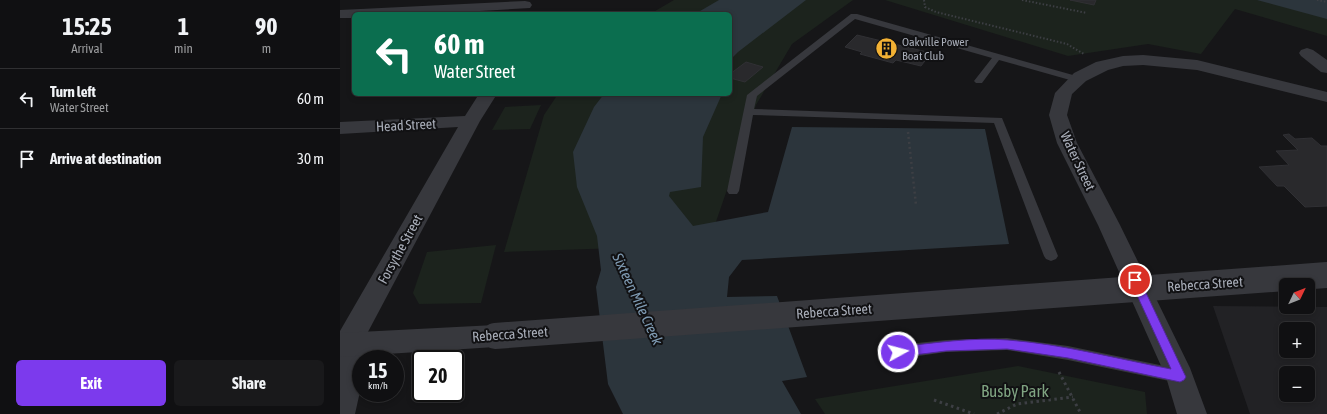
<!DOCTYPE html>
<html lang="en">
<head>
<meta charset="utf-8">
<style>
	body { margin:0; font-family:"Asap Condensed",sans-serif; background:#19191b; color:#f1f3f6; height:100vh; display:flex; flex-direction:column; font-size:15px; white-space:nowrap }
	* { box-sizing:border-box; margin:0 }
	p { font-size:13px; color:#9c9d9f }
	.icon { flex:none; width:22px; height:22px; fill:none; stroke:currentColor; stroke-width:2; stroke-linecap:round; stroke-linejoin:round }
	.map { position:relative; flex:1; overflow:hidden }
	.drawer { display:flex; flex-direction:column; background:#101012; width:340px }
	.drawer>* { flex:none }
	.guide { position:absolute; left:12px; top:12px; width:380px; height:84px; border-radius:6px; box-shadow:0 2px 6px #0003,0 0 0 1px #303032; background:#0b6e4f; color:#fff; overflow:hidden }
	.needle { width:26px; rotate:47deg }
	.buttons { position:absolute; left:939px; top:278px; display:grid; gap:8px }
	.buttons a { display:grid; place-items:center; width:36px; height:36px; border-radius:6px; background:#101012; box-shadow:0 2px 6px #0003,0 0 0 1px #303032; font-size:20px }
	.speed { position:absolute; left:12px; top:350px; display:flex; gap:8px; font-size:20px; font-weight:700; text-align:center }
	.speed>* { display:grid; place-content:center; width:52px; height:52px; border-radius:50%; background:#101012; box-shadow:0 2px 6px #0003,0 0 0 1px #303032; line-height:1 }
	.speed small { font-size:10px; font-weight:400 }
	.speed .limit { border:2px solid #111; border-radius:6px; background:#fff; color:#111 }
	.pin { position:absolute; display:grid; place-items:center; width:34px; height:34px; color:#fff; margin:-17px; border:2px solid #fff; border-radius:50%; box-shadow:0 1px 4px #0007 }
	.me { position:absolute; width:44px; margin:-22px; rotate:83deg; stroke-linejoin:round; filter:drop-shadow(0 0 3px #0008) }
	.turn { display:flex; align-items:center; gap:14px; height:84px; padding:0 16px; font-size:18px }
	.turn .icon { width:52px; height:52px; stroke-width:2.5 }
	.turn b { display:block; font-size:28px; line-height:34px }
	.eta { display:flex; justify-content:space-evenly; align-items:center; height:68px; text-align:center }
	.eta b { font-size:24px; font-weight:700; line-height:28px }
	.cta { display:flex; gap:8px; margin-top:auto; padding:8px 16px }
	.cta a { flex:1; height:46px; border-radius:6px; background:#7c3aed; color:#fff; font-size:16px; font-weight:700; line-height:46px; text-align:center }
	.cta a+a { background:#19191b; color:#f1f3f6 }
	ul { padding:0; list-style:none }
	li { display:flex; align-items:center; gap:12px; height:60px; padding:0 16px; border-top:1px solid #303032 }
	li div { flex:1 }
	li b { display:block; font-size:15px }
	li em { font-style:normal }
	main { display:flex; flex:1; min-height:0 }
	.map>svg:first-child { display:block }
	.built { fill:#222225; fill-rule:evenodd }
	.green { fill:#1c231d }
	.water { fill:#2c353c }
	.building { fill:#29292c; stroke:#303034 }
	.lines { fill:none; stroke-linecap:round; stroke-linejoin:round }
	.path-far2 { stroke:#3d3f44; stroke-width:2; stroke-dasharray:1.5 2; stroke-linecap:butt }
	.path-far1 { stroke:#3d3f44; stroke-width:2.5; stroke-dasharray:2 3; stroke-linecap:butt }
	.path { stroke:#3d3f44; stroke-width:3; stroke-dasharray:2.5 3.5; stroke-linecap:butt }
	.service { fill:#37383d; fill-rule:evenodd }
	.minor { fill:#37383d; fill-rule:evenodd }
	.tertiary { fill:#37383d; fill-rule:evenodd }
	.tertiary-bridge { stroke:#37383d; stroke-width:26 }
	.route { fill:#7c3aed; stroke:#51269a }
	.labels { text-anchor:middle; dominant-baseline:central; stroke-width:4; stroke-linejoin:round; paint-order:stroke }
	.far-poi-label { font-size:12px; fill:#a8adb8; stroke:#111113; text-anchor:start }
	.street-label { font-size:14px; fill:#a8adb8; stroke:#111113 }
	.water-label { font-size:15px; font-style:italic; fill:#7f9bb3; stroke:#111113 }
	.near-park-label { font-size:17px; fill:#7fa381; stroke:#111113 }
</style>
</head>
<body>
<main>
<section class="drawer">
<div class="eta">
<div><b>15:25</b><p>Arrival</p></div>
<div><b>1</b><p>min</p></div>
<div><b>90</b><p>m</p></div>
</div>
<ul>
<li><svg class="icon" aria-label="left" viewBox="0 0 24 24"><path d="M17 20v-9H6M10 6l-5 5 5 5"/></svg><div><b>Turn left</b><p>Water Street</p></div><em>60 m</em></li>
<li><svg class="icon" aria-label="arrive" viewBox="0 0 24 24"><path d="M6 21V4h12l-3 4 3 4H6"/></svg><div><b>Arrive at destination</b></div><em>30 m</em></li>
</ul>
<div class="cta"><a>Exit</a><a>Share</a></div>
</section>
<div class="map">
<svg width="987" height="414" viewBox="0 0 987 414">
	<rect width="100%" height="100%" fill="#161618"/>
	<path class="built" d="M 873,306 L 987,307 L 987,414 L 910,414 ZM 946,329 L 968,329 L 968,351 L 946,351 ZM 946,373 L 968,373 L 968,395 L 946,395 Z"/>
	<g class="green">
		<path d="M 334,0 L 513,0 L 452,44 L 416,105 L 368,245 L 164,252 L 204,115 L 218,94 L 390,94 L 390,14 L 310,14 Z"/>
		<path d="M 545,0 L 987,0 L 987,36 L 895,9 L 861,54 L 808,44 L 728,56 Z"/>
		<path d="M 201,105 L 190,129 L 152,130 L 165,107 Z"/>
		<path d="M 156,245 L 141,303 L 79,304 L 73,293 L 87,252 Z"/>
		<path d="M 678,366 L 805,392 L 807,414 L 485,414 L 475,399 Z"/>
	</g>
	<g class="water">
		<path d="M 379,0 L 466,0 L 398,52 L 390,60 L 390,14 L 355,14 Z"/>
		<path d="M 917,0 L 987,0 L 987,19 Z"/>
		<path d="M 264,94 L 382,94 L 363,137 L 361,187 L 330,192 L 329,196 L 353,226 L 428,212 L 452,127 L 645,129 L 669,244 L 402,260 L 389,277 L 387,297 L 437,296 L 467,377 L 442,381 L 461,414 L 283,414 L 268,384 L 256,287 L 261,270 L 257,236 L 237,187 L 233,152 L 254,107 Z"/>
	</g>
	<g class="building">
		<path d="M 730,0 L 756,0 L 754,5 Z"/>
		<path d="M 517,35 L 591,53 L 581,66 L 556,60 L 553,63 L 520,54 L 522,52 L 505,47 Z"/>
		<path d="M 406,62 L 423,67 L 405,82 L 390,78 L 390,74 Z"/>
		<path d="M 949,134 L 955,139 L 972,138 L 981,146 L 987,146 L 987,206 L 965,207 L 944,186 L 937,186 L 919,167 L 949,165 L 936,151 L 958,150 L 943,135 Z"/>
	</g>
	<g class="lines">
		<g class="path-far2">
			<path d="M 584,0 L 585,7 L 596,12 L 727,44 L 744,54"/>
			<path d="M 682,0 L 747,13"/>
			<path d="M 977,0 L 987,2"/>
		</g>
		<path class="path-far1" d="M 568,132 L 576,205"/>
		<g class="path">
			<path d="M 719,372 L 741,414"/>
			<path d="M 594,400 L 634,414"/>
			<path d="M 657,414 L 677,404 L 733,397"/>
		</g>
		<g class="service">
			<path d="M 511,14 L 517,14 L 740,77 L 742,79 L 737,82 L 659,60 L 642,83 L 636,83 L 634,81 L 652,58 L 515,19 L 417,96 L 414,109 L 662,118 L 718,256 L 716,259 L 711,261 L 706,259 L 704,256 L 654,123 L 413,115 L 399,191 L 397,194 L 389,194 L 387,191 L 407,95 Z"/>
			<path d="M 667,338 L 728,346 L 839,369 L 844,371 L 847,376 L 844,381 L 839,383 L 728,360 L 667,350 L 606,352 L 558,359 L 553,357 L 550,352 L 553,347 L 558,345 L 606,340 Z"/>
		</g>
		<g class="minor">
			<path d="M 185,1 L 190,2 L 192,5 L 190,8 L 89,14 L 14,14 L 14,18 L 0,18 L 0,10 Z"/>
			<path d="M 967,48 L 973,50 L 987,60 L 987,73 L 981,72 L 961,56 L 959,53 L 961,50 Z"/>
			<path d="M 139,94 L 157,94 L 140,121 L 21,345 L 21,387 L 15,414 L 0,414 L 0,331 L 118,127 L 0,134 L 0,122 L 125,116 Z"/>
		</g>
		<g class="tertiary">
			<path d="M 803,55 L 857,60 L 987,92 L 987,102 L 857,70 L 803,65 L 783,66 L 768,70 L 746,81 L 732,94 L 727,115 L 737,143 L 780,225 L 850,368 L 867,414 L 837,414 L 826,377 L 758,225 L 717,143 L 709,115 L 715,93 L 734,73 L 756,62 L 783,56 Z"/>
			<path d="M 155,325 L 165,328 L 168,336 L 165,344 L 155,347 L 0,357 L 0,333 Z"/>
		</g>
		<path class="tertiary-bridge" d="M 155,336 L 987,275"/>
	</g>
	<path class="route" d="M 795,276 L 799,277 L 800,280 L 844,373 L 846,377 L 844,380 L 840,382 L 728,358 L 667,349 L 606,351 L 558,357 L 554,356 L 552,352 L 554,348 L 558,347 C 593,343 633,337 668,340 C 722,344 778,359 831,369 L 790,280 L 791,277 Z"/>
	<defs>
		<symbol id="building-disc" viewBox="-11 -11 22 22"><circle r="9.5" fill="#f2b134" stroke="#111113"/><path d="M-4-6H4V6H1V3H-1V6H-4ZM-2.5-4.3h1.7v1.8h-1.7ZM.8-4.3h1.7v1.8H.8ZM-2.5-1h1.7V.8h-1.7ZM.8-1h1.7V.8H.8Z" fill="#111"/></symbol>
	</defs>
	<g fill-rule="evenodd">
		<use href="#building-disc" x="534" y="36" width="25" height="25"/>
	</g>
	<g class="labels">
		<g class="far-poi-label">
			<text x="562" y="42">Oakville Power<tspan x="562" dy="14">Boat Club</tspan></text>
		</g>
		<g class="street-label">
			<text transform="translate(66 125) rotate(-3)">Head Street</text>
			<text transform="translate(738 161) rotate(65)">Water Street</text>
			<text transform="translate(60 249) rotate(-61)">Forsythe Street</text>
			<text transform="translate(865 284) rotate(-4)">Rebecca Street</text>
			<text transform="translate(494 311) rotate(-4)">Rebecca Street</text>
			<text transform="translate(170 334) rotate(-4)">Rebecca Street</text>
		</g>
		<g class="water-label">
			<text transform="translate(298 299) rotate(65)">Sixteen Mile Creek</text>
		</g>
		<g class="near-park-label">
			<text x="675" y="391">Busby Park</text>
		</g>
	</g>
</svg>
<div class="buttons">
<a><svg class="needle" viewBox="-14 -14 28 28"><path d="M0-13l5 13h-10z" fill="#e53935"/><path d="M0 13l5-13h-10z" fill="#9c9d9f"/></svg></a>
<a>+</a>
<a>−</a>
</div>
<div class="speed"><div>15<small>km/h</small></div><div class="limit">20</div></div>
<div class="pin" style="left:795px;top:280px;background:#d93025"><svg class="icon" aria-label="arrive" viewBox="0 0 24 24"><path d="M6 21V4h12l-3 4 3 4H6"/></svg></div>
<svg class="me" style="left:558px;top:352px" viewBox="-20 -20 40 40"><circle r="17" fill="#7c3aed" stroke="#fff" stroke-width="3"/><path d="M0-11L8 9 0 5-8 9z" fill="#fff"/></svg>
<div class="guide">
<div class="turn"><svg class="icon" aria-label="left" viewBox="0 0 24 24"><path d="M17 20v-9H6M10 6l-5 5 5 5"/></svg><div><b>60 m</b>Water Street</div></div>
</div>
</div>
</main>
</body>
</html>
